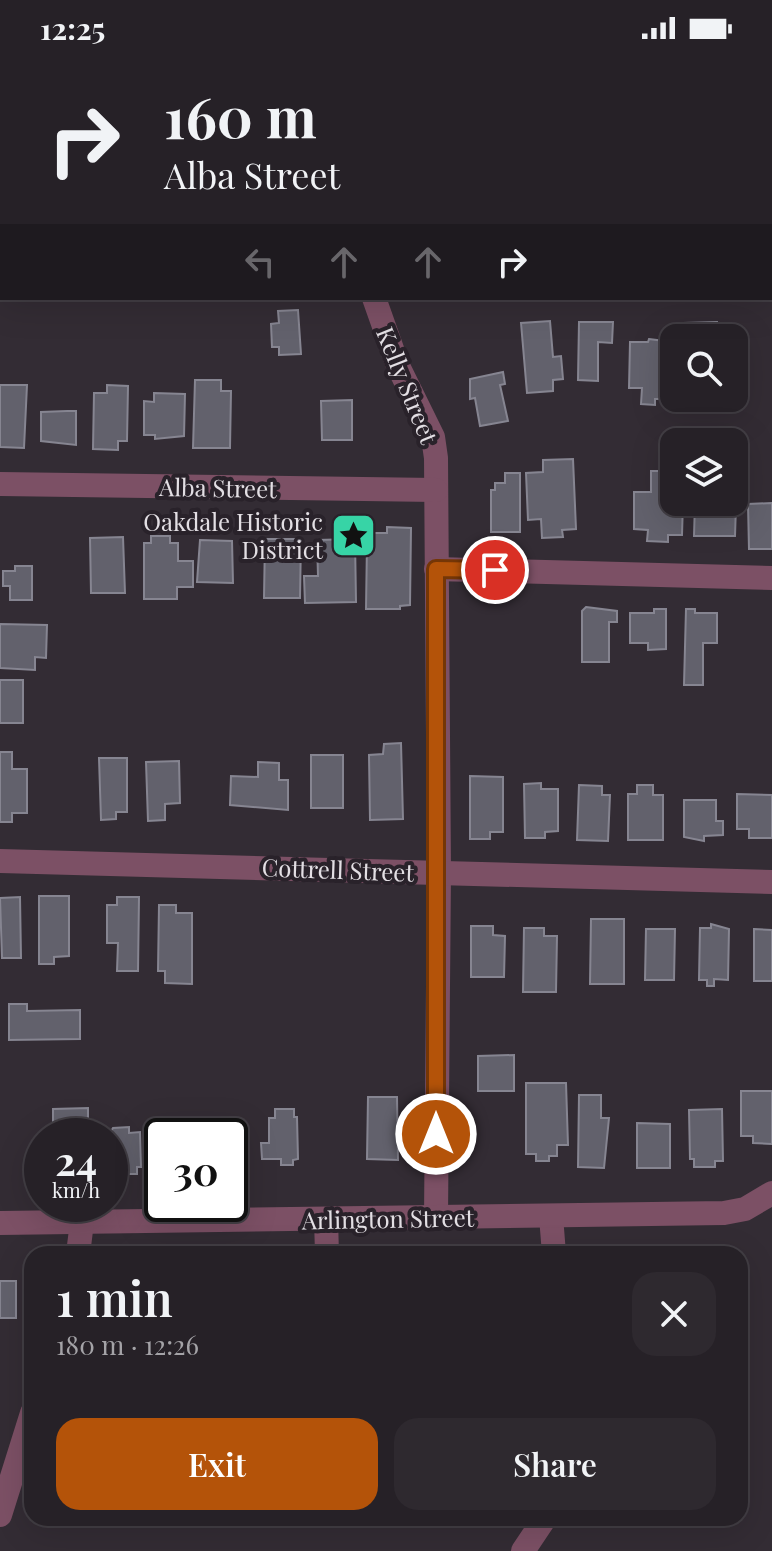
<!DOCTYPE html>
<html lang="en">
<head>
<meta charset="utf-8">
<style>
	body { margin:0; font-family:"Playfair Display",serif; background:#2e292f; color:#f1f3f6; height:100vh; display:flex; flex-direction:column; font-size:30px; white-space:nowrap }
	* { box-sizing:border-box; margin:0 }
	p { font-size:26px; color:#a4a3a7 }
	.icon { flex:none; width:44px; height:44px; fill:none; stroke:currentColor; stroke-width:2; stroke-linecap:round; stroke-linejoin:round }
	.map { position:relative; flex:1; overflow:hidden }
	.panel { position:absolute; left:24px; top:1190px; width:724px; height:280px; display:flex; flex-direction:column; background:#262127; border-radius:24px; box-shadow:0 8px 32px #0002,0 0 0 2px #423e44 }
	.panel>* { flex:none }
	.guide { position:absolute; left:0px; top:0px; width:772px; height:244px; box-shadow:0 8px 32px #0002,0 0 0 2px #423e44; background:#262127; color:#f1f3f6; overflow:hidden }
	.tools { position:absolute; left:660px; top:268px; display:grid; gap:16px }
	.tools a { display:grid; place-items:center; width:88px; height:88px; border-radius:16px; background:#262127; box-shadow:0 8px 32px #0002,0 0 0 2px #423e44; font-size:40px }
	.speed { position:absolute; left:24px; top:1062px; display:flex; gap:16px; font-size:40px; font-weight:700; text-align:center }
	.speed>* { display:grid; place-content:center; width:104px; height:104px; border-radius:50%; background:#262127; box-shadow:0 8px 32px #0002,0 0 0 2px #423e44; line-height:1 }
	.speed small { font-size:20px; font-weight:400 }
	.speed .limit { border:4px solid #111; border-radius:12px; background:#fff; color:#111 }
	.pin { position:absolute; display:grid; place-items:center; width:68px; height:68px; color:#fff; margin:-34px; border:4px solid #fff; border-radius:50%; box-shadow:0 2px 8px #0007 }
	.me { position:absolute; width:88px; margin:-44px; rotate:0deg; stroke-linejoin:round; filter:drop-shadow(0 0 6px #0008) }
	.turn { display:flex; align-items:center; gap:28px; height:168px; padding:0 32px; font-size:36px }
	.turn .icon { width:104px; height:104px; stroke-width:2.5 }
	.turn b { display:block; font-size:56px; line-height:68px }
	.lanes { display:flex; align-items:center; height:76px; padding:0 32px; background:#0003; justify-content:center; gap:40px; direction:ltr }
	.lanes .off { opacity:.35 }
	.round { display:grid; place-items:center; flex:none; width:84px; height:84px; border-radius:24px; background:#2e292f }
	.overview { display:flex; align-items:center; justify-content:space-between; height:136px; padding:0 32px }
	h1 { font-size:48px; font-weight:600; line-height:60px }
	.button { display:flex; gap:16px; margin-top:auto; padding:16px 32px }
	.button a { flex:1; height:92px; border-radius:24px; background:#b45309; color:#fff; font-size:32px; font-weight:600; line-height:92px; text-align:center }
	.button a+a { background:#2e292f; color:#f1f3f6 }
	.status { display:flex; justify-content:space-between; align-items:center; height:56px; padding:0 40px; background:#262127; direction:ltr }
	.status svg { height:22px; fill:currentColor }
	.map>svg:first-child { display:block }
	.building { fill:#62616c; stroke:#868591; stroke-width:2 }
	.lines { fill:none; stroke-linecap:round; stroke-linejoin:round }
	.minor { stroke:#7c5065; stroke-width:24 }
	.route-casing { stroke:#753606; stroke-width:20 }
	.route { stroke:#b45309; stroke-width:14 }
	.labels { text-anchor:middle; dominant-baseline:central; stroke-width:8; stroke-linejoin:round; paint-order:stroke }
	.street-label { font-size:24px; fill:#e3dfe4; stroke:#29222a }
	.poi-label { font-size:24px; fill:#e3dfe4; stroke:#29222a; text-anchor:end }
</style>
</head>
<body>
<div class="status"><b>12:25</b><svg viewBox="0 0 49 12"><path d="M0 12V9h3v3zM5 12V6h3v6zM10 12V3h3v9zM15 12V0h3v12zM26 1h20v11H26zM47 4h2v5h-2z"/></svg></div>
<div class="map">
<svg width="772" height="1495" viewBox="0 0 772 1495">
	<rect width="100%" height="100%" fill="#332c34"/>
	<g class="building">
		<path d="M 298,254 L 301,298 L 279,299 L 279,291 L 272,291 L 271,268 L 279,267 L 278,255 Z"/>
		<path d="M 550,265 L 553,301 L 561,300 L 563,323 L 553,324 L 553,335 L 527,337 L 521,267 Z"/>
		<path d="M 579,266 L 613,266 L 612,287 L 598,286 L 598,325 L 578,324 Z"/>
		<path d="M 717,266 L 718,282 L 684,282 L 684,267 Z"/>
		<path d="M 649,283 L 672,286 L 671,343 L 655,343 L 655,349 L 641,348 L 642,332 L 629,332 L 630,286 L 648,286 Z"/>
		<path d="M 503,316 L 505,328 L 500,329 L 508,365 L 480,370 L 475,342 L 470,343 L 470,323 Z"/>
		<path d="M 195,324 L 221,324 L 221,335 L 231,335 L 230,392 L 193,392 Z"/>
		<path d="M 0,329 L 27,329 L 24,392 L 0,391 Z"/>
		<path d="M 107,329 L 128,330 L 127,385 L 118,385 L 118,394 L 93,393 L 94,337 L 107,337 Z"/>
		<path d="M 154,337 L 185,338 L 184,380 L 155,383 L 155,379 L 144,379 L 144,345 L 154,346 Z"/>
		<path d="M 352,344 L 352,384 L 322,384 L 321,345 Z"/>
		<path d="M 67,355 L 76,355 L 76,389 L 41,385 L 41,356 Z"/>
		<path d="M 573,403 L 576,473 L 562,474 L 563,481 L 542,482 L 541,463 L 528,464 L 526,417 L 543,416 L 543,404 Z"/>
		<path d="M 651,415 L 674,415 L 674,446 L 683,446 L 682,479 L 668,479 L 668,486 L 647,485 L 648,474 L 634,473 L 634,436 L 651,436 Z"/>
		<path d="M 505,417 L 520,417 L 520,476 L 491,476 L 491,434 L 495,434 L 495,427 L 505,427 Z"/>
		<path d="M 695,446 L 736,449 L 735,480 L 694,480 Z"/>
		<path d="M 772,447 L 772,493 L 749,493 L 748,448 Z"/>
		<path d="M 387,471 L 411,472 L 410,549 L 400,550 L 400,553 L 366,553 L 367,486 L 369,477 L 387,477 Z"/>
		<path d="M 151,480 L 170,480 L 170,487 L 178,487 L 178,505 L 193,505 L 193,531 L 177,531 L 177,543 L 144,543 L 144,487 L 151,487 Z"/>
		<path d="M 123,481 L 125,537 L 91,537 L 90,482 Z"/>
		<path d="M 265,483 L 301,483 L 300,542 L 264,542 Z"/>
		<path d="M 355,483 L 356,546 L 305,547 L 304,520 L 318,520 L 317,484 Z"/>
		<path d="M 200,484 L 232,485 L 233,527 L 197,526 Z"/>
		<path d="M 15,510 L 32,510 L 32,544 L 10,544 L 10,530 L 3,530 L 3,515 L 15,515 Z"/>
		<path d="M 586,551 L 617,555 L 617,566 L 609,566 L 609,606 L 582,606 L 582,555 Z"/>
		<path d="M 654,553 L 666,553 L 666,593 L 648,594 L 648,587 L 630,587 L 630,557 L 654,557 Z"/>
		<path d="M 686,553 L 695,553 L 695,557 L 717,557 L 717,587 L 703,587 L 703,629 L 684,629 Z"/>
		<path d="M 0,568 L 47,569 L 46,602 L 35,601 L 35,614 L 0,612 Z"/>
		<rect x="0" y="624" width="23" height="43"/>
		<path d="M 401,687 L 403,763 L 370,764 L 369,699 L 383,698 L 384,688 Z"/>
		<path d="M 0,696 L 12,696 L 12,713 L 27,713 L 27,757 L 12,757 L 12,766 L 0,766 Z"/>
		<rect x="311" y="699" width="32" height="53"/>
		<path d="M 99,702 L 127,702 L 127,756 L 116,756 L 116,763 L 101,764 Z"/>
		<path d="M 179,705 L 180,747 L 165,748 L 165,764 L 148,765 L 146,706 Z"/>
		<path d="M 258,706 L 279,707 L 279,724 L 288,724 L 288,754 L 230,749 L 231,720 L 258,721 Z"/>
		<path d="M 470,720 L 503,721 L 503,776 L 490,776 L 490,783 L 470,783 Z"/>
		<path d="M 541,727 L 541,733 L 558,733 L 558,775 L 545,776 L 545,782 L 525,782 L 524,728 Z"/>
		<path d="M 579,729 L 602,730 L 602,739 L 610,739 L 608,785 L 577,784 Z"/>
		<path d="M 637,729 L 653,729 L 653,739 L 663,739 L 663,784 L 628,784 L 628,738 L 637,738 Z"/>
		<path d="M 737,738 L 772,739 L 772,782 L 749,782 L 749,773 L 737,773 Z"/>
		<path d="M 684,744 L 716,744 L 716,765 L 723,765 L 723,779 L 704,780 L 704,785 L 684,781 Z"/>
		<path d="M 39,840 L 69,840 L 69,900 L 54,901 L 54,908 L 39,908 Z"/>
		<path d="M 20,841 L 21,902 L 2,902 L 0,842 Z"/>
		<path d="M 117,841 L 139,841 L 138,915 L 117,915 L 118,887 L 107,887 L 107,849 L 117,849 Z"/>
		<path d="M 159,849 L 176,849 L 176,857 L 192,857 L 192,928 L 165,927 L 165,915 L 158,915 Z"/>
		<path d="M 591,863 L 624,863 L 624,928 L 590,928 Z"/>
		<path d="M 711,868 L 729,873 L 728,924 L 714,923 L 714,930 L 707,930 L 707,924 L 699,924 L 700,872 L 711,872 Z"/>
		<path d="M 471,870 L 493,870 L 493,879 L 505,880 L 504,921 L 471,921 Z"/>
		<path d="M 524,872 L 544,872 L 544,880 L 557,880 L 556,936 L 523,936 Z"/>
		<path d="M 646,873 L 675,873 L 674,924 L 645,924 Z"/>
		<path d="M 754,873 L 772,874 L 772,925 L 754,925 Z"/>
		<path d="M 9,948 L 27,948 L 27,955 L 80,954 L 80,983 L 9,984 Z"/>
		<path d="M 514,999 L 514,1035 L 478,1035 L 478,1000 Z"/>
		<path d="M 526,1027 L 566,1027 L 568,1089 L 557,1089 L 557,1100 L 549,1100 L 549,1105 L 536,1105 L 536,1098 L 526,1098 Z"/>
		<path d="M 741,1035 L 772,1035 L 772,1088 L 753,1087 L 753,1080 L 741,1080 Z"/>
		<path d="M 579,1039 L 601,1039 L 601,1062 L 609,1062 L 604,1112 L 578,1111 Z"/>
		<path d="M 368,1041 L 397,1041 L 398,1104 L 367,1103 Z"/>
		<path d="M 88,1052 L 88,1080 L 43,1080 L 53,1078 L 53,1053 Z"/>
		<path d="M 275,1053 L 294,1053 L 294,1061 L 297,1061 L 298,1103 L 293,1104 L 293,1109 L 281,1109 L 281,1103 L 262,1103 L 261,1087 L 269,1087 L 269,1062 L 275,1062 Z"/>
		<path d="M 722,1053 L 723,1105 L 715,1105 L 715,1111 L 694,1111 L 694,1103 L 690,1103 L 689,1054 Z"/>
		<path d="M 637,1067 L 670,1068 L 670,1112 L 637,1112 Z"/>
		<path d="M 179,1068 L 179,1080 L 162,1080 L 162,1119 L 150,1120 L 147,1069 Z"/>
		<path d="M 129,1071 L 129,1077 L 140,1076 L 141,1111 L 137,1111 L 137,1118 L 119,1118 L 111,1111 L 110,1077 L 113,1072 Z"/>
		<rect x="0" y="1225" width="16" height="37"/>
	</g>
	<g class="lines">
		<g class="minor">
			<path d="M 269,0 L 270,2"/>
			<path d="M 0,48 L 2,48"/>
			<path d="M 770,230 L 772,230"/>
			<path d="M 374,242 L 398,310 L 433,381 L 436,402 L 439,816 L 436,1161"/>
			<path d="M 0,428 L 436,434"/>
			<path d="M 436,513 L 772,522"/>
			<path d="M 0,805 L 772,826"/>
			<path d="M 551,1160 L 554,1198"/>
			<path d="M 326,1163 L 327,1198"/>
			<path d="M 0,1167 L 724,1157 L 745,1153 L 772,1137"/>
			<path d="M 78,1198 L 82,1166"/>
			<path d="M 0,1459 L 32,1357"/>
			<path d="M 523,1495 L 545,1462"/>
		</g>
	</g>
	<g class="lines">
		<defs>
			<path id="route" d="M 436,1078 L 436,513 L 495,514"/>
		</defs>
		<use href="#route" class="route-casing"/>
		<use href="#route" class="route"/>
	</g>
	<defs>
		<symbol id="sight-square" viewBox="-11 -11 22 22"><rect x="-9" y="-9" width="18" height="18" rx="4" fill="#37d4a6" stroke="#29222a"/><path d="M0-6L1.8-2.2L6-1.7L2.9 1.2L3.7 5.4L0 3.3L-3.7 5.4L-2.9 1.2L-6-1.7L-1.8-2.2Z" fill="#111"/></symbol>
	</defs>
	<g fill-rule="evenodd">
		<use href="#sight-square" x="328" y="454" width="51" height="51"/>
	</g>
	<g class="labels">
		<g class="street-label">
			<text transform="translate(408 329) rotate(68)">Kelly Street</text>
			<text transform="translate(218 431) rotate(1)">Alba Street</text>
			<text transform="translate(338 813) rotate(2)">Cottrell Street</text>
			<text transform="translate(388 1162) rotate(-1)">Arlington Street</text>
		</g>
		<g class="poi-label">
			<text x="323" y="465">Oakdale Historic<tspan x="323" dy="28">District</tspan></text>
		</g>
	</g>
</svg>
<div class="tools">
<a><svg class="icon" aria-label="search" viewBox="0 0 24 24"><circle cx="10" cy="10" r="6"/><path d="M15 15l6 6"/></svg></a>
<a><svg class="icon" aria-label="layers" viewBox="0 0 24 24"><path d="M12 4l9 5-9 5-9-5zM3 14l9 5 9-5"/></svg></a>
</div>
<div class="speed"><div>24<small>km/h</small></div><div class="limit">30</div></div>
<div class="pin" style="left:495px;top:514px;background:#d93025"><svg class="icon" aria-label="arrive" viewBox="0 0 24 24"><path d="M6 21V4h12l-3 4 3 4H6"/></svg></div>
<svg class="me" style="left:436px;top:1078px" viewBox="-20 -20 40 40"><circle r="17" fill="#b45309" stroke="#fff" stroke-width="3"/><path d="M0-11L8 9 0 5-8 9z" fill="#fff"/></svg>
<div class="guide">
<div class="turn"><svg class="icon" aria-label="right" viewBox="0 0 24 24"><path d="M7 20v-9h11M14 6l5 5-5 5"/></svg><div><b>160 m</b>Alba Street</div></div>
<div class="lanes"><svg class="icon off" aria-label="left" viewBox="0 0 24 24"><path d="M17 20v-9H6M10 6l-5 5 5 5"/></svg><svg class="icon off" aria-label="ahead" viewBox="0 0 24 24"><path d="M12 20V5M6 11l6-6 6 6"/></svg><svg class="icon off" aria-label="ahead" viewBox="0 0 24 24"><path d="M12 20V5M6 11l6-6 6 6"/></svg><svg class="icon" aria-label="right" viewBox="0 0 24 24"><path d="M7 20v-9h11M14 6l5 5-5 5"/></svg></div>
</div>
<section class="panel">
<div class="overview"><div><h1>1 min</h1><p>180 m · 12:26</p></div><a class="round"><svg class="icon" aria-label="close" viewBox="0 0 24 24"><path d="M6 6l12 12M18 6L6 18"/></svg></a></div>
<div class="button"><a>Exit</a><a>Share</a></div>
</section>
</div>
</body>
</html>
